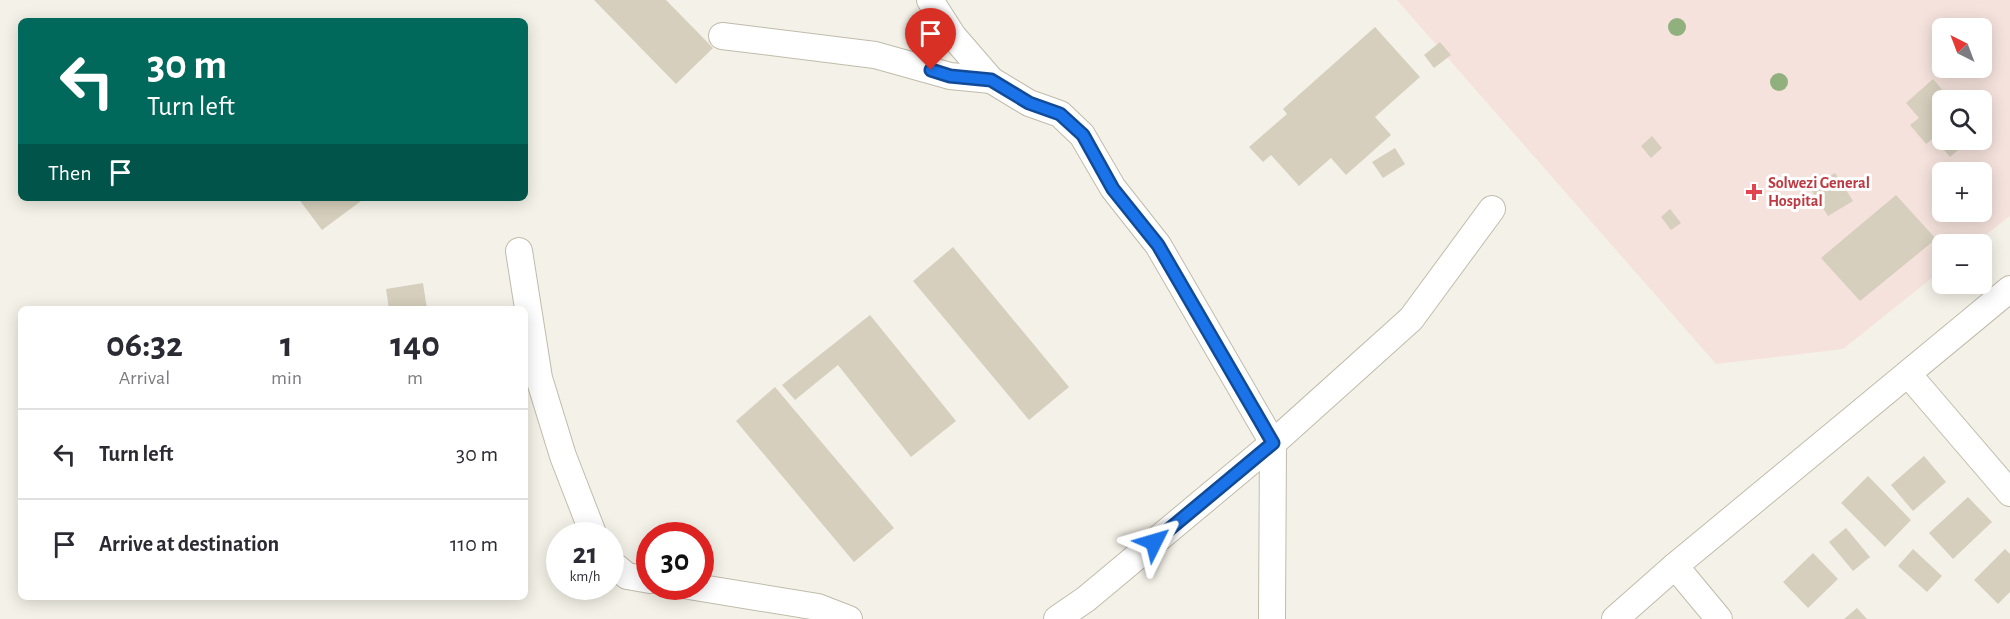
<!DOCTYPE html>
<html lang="en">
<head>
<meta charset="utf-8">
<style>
	body { margin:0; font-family:"Alegreya Sans",sans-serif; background:#f2f2f3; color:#2b2b33; height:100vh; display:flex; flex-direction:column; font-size:22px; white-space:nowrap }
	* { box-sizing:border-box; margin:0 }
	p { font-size:20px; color:#7c7c81 }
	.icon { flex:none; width:33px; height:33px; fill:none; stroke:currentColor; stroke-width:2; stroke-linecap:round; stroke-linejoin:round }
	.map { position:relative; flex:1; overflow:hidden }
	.side { position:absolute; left:18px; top:306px; width:510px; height:294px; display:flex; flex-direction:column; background:#fff; border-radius:9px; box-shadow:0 3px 15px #0003 }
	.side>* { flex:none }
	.banner { position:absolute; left:18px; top:18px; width:510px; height:183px; border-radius:9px; box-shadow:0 3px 15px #0003; background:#00695c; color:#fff; overflow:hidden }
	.needle { width:39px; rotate:318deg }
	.fabs { position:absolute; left:1932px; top:18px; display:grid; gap:12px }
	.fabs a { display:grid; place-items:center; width:60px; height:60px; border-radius:9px; background:#fff; box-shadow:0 3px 15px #0003; font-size:30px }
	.speed { position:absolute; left:546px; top:522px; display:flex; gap:12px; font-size:30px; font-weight:700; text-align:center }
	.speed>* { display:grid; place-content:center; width:78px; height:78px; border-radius:50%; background:#fff; box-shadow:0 3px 15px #0003; line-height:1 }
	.speed small { font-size:15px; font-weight:400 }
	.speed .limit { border:9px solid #d22; background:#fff; color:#111 }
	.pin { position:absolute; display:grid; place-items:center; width:51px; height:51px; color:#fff; margin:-62px -26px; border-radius:50% 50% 50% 0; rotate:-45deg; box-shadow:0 0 6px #0007 }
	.pin .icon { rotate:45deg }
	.me { position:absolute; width:66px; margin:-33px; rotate:50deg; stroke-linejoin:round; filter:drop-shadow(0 0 4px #0008) }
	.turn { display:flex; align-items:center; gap:21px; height:126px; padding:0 30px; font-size:27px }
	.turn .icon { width:78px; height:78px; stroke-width:2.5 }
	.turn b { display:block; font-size:42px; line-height:51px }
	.then { display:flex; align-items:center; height:57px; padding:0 30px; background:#0003; gap:12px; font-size:22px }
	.eta { display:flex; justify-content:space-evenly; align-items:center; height:102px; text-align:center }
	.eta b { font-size:36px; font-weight:700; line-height:42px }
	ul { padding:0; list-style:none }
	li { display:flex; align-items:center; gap:18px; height:90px; padding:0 30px; border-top:2px solid #e1e1e2 }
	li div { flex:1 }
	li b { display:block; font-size:22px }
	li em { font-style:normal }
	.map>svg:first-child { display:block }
	.medical { fill:#f5e2dc; fill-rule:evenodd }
	.building { fill:#d6cfbd }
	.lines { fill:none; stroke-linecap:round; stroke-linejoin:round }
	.minor-casing { stroke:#c0bbaa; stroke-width:28 }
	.minor { stroke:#fff; stroke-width:26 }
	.tree { fill:#90b17e }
	.route-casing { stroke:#114b97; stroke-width:15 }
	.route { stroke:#1a73e8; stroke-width:10 }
	.health-dot { fill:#e0444e; stroke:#fff; stroke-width:2 }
	.labels { text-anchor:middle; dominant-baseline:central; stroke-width:6; stroke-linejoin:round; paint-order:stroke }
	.health-label { font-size:16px; font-weight:bold; fill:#be3a42; stroke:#fff; text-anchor:start }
</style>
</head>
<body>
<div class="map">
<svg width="2010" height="619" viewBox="0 0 2010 619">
	<rect width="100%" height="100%" fill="#f4f2e8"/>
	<path class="medical" d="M 1397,0 L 2010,0 L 2010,216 L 1974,244 L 1942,244 L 1942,270 L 1843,349 L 1716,364 ZM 1942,28 L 1982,28 L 1982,68 L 1942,68 ZM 1942,100 L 1982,100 L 1982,140 L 1942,140 ZM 1942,172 L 1982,172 L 1982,212 L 1942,212 Z"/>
	<g class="building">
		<path d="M 594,0 L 666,0 L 713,48 L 676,84 Z"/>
		<path d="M 1375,27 L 1420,77 L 1375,117 L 1391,135 L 1346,175 L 1331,158 L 1299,186 L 1271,155 L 1263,162 L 1249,147 L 1287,114 L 1283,109 Z"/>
		<path d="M 1440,42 L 1451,55 L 1434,68 L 1424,55 Z"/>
		<path d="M 1933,79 L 1951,100 L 1942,100 L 1942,140 L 1970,140 L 1950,157 L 1934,138 L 1926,144 L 1910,125 L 1919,118 L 1906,103 Z"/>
		<path d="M 1652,136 L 1662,148 L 1651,158 L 1641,146 Z"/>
		<path d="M 1395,148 L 1405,164 L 1383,178 L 1372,162 Z"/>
		<path d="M 1835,173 L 1853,201 L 1828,216 L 1810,188 Z"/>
		<path d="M 1896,195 L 1936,239 L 1860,301 L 1821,258 Z"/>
		<path d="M 298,198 L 365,198 L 322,230 Z"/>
		<path d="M 1670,209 L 1681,223 L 1671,230 L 1661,217 Z"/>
		<path d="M 953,247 L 1069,387 L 1029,420 L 913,281 Z"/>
		<path d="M 423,283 L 427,309 L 389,309 L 386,289 Z"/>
		<path d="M 870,315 L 956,421 L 911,457 L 838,365 L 795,400 L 782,385 Z"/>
		<path d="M 775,387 L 894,528 L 854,562 L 736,421 Z"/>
		<path d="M 1924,456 L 1946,482 L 1913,511 L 1891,485 Z"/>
		<path d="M 1868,476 L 1911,520 L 1885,547 L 1841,503 Z"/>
		<path d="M 1968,497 L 1992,522 L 1953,559 L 1929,533 Z"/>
		<path d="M 1846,528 L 1870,557 L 1853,571 L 1829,542 Z"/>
		<path d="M 1913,549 L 1942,576 L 1927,592 L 1898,566 Z"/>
		<path d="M 2005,549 L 2010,554 L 2010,592 L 1998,604 L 1974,580 Z"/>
		<path d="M 1813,553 L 1838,579 L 1808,608 L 1783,582 Z"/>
		<path d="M 1857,608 L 1867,619 L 1844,619 Z"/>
	</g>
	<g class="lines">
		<defs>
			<g id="minor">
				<path d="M 930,0 L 953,36 L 991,80 L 1029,103 L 1060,114 L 1082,135 L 1113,188 L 1158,245 L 1273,443 L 1272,619"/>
				<path d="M 722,36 L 875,55 L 950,76 L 991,80"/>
				<path d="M 519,251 L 539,378 L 563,456 L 594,536"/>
				<path d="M 1908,374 L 2010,493"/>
				<path d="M 610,562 L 627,576 L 650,580"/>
				<path d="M 1675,566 L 1719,619"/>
				<path d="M 689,586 L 818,607 L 849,619"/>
				<path d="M 1057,619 L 1086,599 L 1273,443 L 1411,319 L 1492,209"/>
				<path d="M 1615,619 L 1675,566 L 2010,289"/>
			</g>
		</defs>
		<use href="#minor" class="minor-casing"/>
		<use href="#minor" class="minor"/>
	</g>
	<g class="tree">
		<circle cx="1677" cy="27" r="9"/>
		<circle cx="1779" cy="82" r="9"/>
	</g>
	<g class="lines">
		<defs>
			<path id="route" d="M 931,70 L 950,76 L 991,80 L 1029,103 L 1060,114 L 1083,135 L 1113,189 L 1158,245 L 1273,443 L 1154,542"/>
		</defs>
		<use href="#route" class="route-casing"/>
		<use href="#route" class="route"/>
	</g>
	<path class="health-dot" d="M1751 183h6v6h6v6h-6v6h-6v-6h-6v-6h6z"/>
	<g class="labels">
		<g class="health-label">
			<text x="1768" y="183">Solwezi General<tspan x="1768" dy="18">Hospital</tspan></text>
		</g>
	</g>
</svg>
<div class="fabs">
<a><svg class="needle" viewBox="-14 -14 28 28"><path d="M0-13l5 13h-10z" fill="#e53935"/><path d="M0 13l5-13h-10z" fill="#7c7c81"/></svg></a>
<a><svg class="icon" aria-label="search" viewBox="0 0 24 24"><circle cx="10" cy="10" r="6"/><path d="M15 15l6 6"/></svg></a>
<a>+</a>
<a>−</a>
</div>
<div class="speed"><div>21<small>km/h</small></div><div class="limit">30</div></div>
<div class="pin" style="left:931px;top:70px;background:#d93025"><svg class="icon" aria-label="arrive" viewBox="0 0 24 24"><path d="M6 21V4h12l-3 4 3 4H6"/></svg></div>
<svg class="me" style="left:1154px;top:542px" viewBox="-20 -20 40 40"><path d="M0-17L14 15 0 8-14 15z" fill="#1a73e8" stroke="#fff" stroke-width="4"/></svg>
<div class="banner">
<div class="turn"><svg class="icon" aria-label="left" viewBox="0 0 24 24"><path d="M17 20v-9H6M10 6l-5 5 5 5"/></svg><div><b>30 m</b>Turn left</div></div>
<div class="then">Then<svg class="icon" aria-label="arrive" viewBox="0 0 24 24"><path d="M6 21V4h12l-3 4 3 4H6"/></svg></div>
</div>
<section class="side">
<div class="eta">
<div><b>06:32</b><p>Arrival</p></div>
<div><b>1</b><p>min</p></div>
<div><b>140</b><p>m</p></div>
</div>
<ul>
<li><svg class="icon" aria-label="left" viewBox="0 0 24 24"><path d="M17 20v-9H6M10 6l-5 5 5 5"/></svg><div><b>Turn left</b></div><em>30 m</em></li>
<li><svg class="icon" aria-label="arrive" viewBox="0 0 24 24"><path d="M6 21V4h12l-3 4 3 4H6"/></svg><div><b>Arrive at destination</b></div><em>110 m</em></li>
</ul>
</section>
</div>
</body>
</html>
